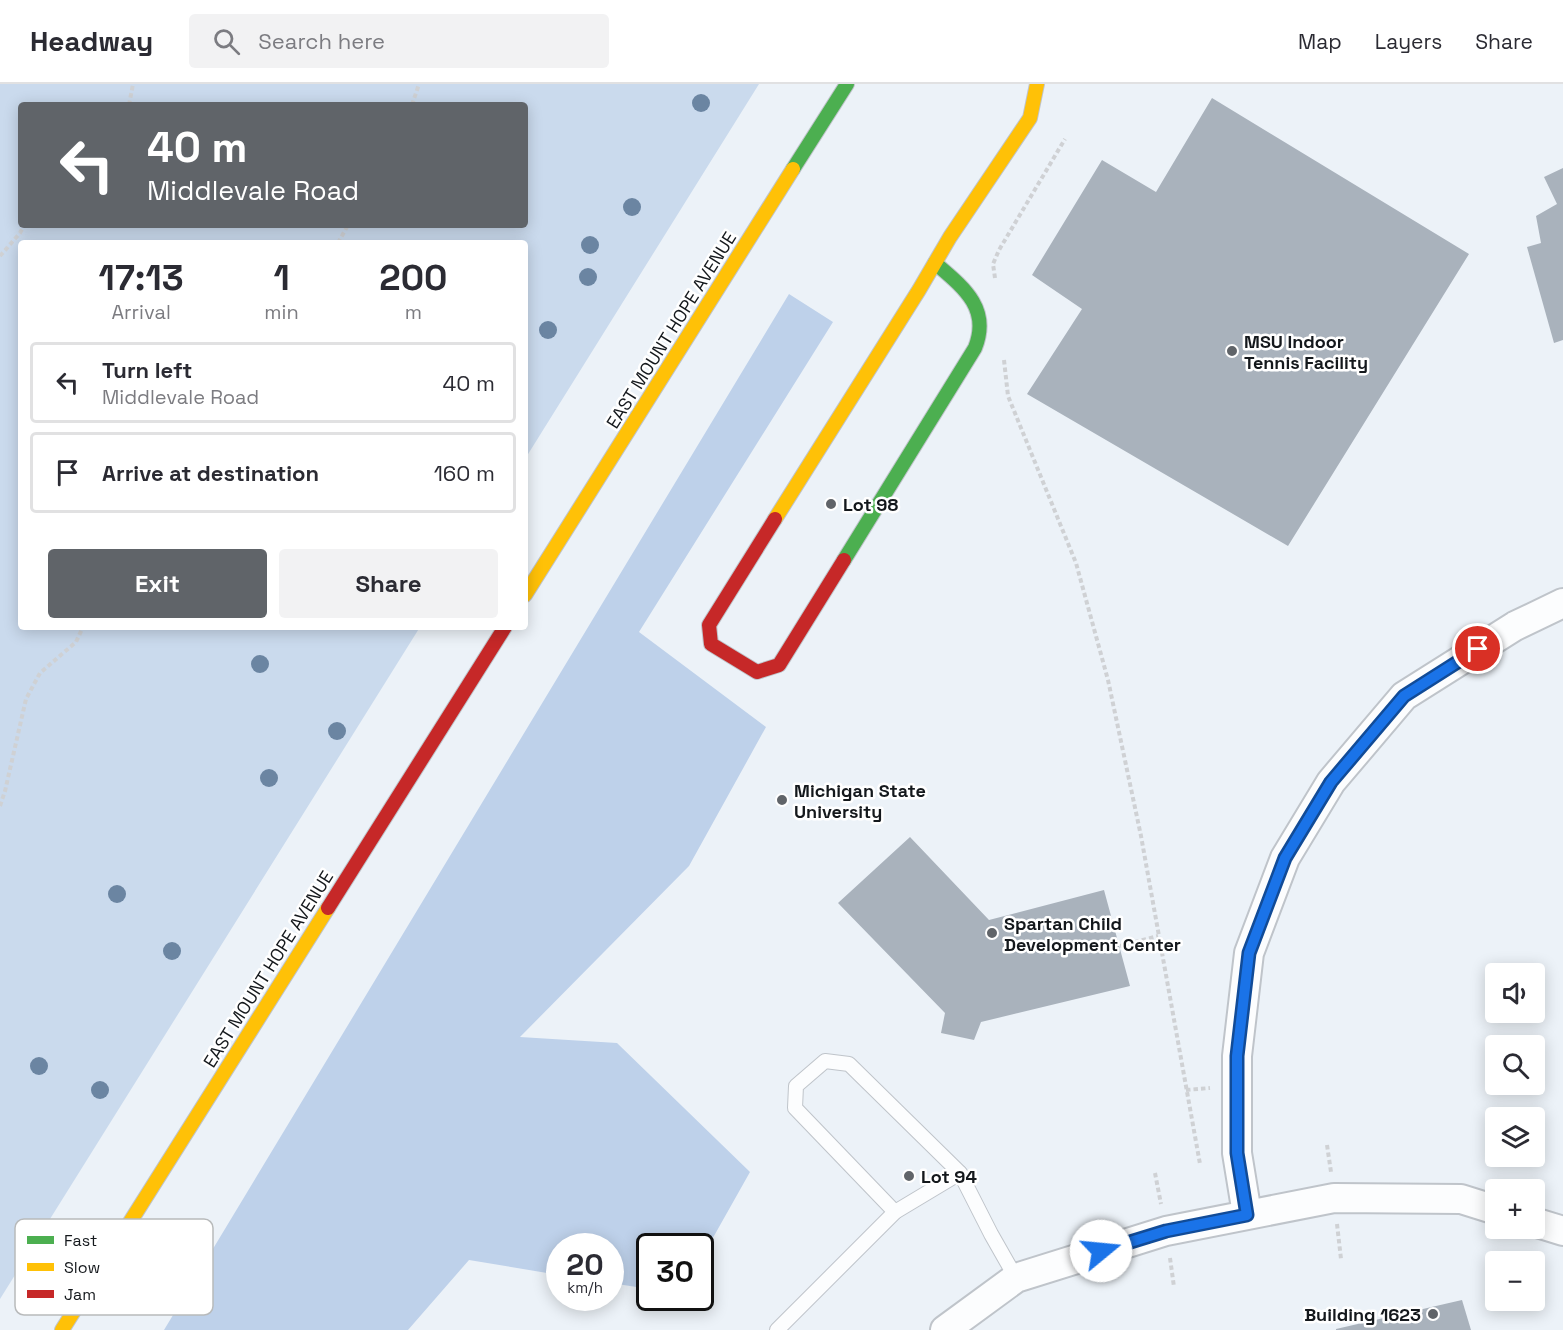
<!DOCTYPE html>
<html lang="en">
<head>
<meta charset="utf-8">
<style>
	body { margin:0; font-family:"Space Grotesk",sans-serif; background:#f2f2f3; color:#2b2b33; height:100vh; display:flex; flex-direction:column; font-size:22px; white-space:nowrap }
	* { box-sizing:border-box; margin:0 }
	p { font-size:20px; color:#7c7c81 }
	.icon { flex:none; width:33px; height:33px; fill:none; stroke:currentColor; stroke-width:2; stroke-linecap:round; stroke-linejoin:round }
	.map { position:relative; flex:1; overflow:hidden }
	.drawer { position:absolute; left:18px; top:156px; width:510px; height:390px; display:flex; flex-direction:column; background:#fff; border-radius:6px; box-shadow:0 3px 15px #0003 }
	.drawer>* { flex:none }
	.guide { position:absolute; left:18px; top:18px; width:510px; height:126px; border-radius:6px; box-shadow:0 3px 15px #0003; background:#606469; color:#fff; overflow:hidden }
	.tools { position:absolute; left:1485px; top:879px; display:grid; gap:12px }
	.tools a { display:grid; place-items:center; width:60px; height:60px; border-radius:6px; background:#fff; box-shadow:0 3px 15px #0003; font-size:30px }
	.speed { position:absolute; left:546px; top:1149px; display:flex; gap:12px; font-size:30px; font-weight:700; text-align:center }
	.speed>* { display:grid; place-content:center; width:78px; height:78px; border-radius:50%; background:#fff; box-shadow:0 3px 15px #0003; line-height:1 }
	.speed small { font-size:15px; font-weight:400 }
	.speed .limit { border:3px solid #111; border-radius:9px; background:#fff; color:#111 }
	.pin { position:absolute; display:grid; place-items:center; width:51px; height:51px; color:#fff; margin:-26px; border:3px solid #fff; border-radius:50%; box-shadow:0 2px 6px #0007 }
	.me { position:absolute; width:66px; margin:-33px; rotate:73deg; stroke-linejoin:round; filter:drop-shadow(0 0 4px #0008) }
	.turn { display:flex; align-items:center; gap:21px; height:126px; padding:0 30px; font-size:27px }
	.turn .icon { width:78px; height:78px; stroke-width:2.5 }
	.turn b { display:block; font-size:42px; line-height:51px }
	.eta { display:flex; justify-content:space-evenly; align-items:center; height:102px; text-align:center }
	.eta b { font-size:36px; font-weight:600; line-height:42px }
	.button { display:flex; gap:12px; margin-top:auto; padding:12px 30px }
	.button a { flex:1; height:69px; border-radius:6px; background:#606469; color:#fff; font-size:24px; font-weight:600; line-height:69px; text-align:center }
	.button a+a { background:#f2f2f3; color:#2b2b33 }
	ul { padding:0; list-style:none }
	li { display:flex; align-items:center; gap:18px; height:81px; margin:0 12px 9px; padding:0 18px; border:3px solid #e1e1e2; border-radius:6px }
	li div { flex:1 }
	li b { display:block; font-size:22px }
	li em { font-style:normal }
	header { display:flex; align-items:center; gap:36px; box-sizing:border-box; height:84px; padding:0 30px; background:#fff; border-bottom:2px solid #e1e1e2 }
	header strong { font-size:28px }
	nav { display:flex; gap:33px; margin-inline-start:auto; font-size:21px }
	.search { width:420px; height:54px; background:#f2f2f3; display:flex; align-items:center; gap:15px; box-sizing:border-box; padding:0 21px; border-radius:6px; color:#7c7c81; font-size:22px }
	.map>svg:first-child { display:block }
	.green { fill:#cadaed; fill-rule:evenodd }
	.forest { fill:#bed1ea }
	.building { fill:#a9b2bc }
	.lines { fill:none; stroke-linecap:round; stroke-linejoin:round }
	.lane-casing { stroke:#bfc4ca; stroke-width:16 }
	.street-casing { stroke:#bfc4ca; stroke-width:32 }
	.fast-casing { stroke:#bfc4ca; stroke-width:16 }
	.slow-casing { stroke:#bfc4ca; stroke-width:16 }
	.jam-casing { stroke:#bfc4ca; stroke-width:16 }
	.path { stroke:#cfd1d4; stroke-width:4; stroke-dasharray:4.5 3; stroke-linecap:butt }
	.lane { stroke:#fcfdfe; stroke-width:14 }
	.street { stroke:#fcfdfe; stroke-width:28 }
	.fast { stroke:#4caf50; stroke-width:14 }
	.slow { stroke:#ffc107; stroke-width:14 }
	.jam { stroke:#c62828; stroke-width:14 }
	.tree { fill:#6b85a2 }
	.route-casing { stroke:#114b97; stroke-width:15 }
	.route { stroke:#1a73e8; stroke-width:10 }
	.poi-dot { fill:#606469; stroke:#fff; stroke-width:2 }
	.labels { text-anchor:middle; dominant-baseline:central; stroke-width:5; stroke-linejoin:round; paint-order:stroke }
	.street-label { font-size:18px; fill:#14181c; stroke:#fff }
	.poi-label { font-size:18px; font-weight:bold; fill:#14181c; stroke:#fff; text-anchor:start }
	.key { fill:#fff; stroke:#b8babb; stroke-width:1.5 }
	.key-label { font-size:16px; fill:#14181c }
</style>
</head>
<body>
<header>
<strong>Headway</strong>
<div class="search"><svg class="icon" aria-label="search" viewBox="0 0 24 24"><circle cx="10" cy="10" r="6"/><path d="M15 15l6 6"/></svg>Search here</div>
<nav><a>Map</a><a>Layers</a><a>Share</a></nav>
</header>
<div class="map">
<svg width="1563" height="1246" viewBox="0 0 1563 1246">
	<rect width="100%" height="100%" fill="#ecf2f8"/>
	<path class="green" d="M 0,0 L 759,0 L 525,375 L 525,159 L 21,159 L 21,543 L 420,543 L 0,1215 ZM 21,21 L 525,21 L 525,141 L 21,141 Z"/>
	<path class="forest" d="M 789,210 L 833,238 L 639,548 L 766,643 L 689,782 L 520,953 L 617,959 L 750,1088 L 701,1175 L 700,1162 L 650,1162 L 649,1205 L 611,1199 L 610,1162 L 560,1162 L 559,1191 L 469,1176 L 408,1246 L 164,1246 Z"/>
	<g class="building">
		<path d="M 1212,14 L 1469,170 L 1288,462 L 1027,310 L 1082,225 L 1032,191 L 1102,76 L 1156,108 Z"/>
		<path d="M 1563,84 L 1563,256 L 1554,259 L 1527,163 L 1541,159 L 1536,132 L 1557,120 L 1544,93 Z"/>
		<path d="M 910,753 L 989,836 L 1104,806 L 1130,902 L 981,938 L 974,956 L 941,949 L 945,929 L 838,819 Z"/>
		<path d="M 1462,1216 L 1471,1246 L 1336,1246 L 1336,1245 Z"/>
	</g>
	<g class="lines">
		<defs>
			<g id="lane">
				<path d="M 895,1128 L 795,1024 L 796,1002 L 825,977 L 849,980 L 960,1089"/>
				<path d="M 777,1246 L 895,1128 L 960,1089 L 991,1150 L 1016,1194"/>
			</g>
			<g id="street">
				<path d="M 1247,1130 L 1237,1069 L 1237,972 L 1249,869 L 1285,774 L 1331,698 L 1404,612 L 1515,542 L 1563,519"/>
				<path d="M 1534,1138 L 1563,1147"/>
				<path d="M 945,1246 L 1016,1194 L 1166,1147 L 1334,1114 L 1461,1115 L 1496,1126"/>
			</g>
			<g id="fast">
				<path d="M 793,85 L 847,0"/>
				<path d="M 844,476 L 975,264 C 991,224 963,203 935,179"/>
			</g>
			<g id="slow">
				<path d="M 775,435 L 919,206 L 950,153 L 1030,34 L 1037,0"/>
				<path d="M 525,511 L 793,85"/>
				<path d="M 62,1246 L 328,824"/>
			</g>
			<g id="jam">
				<path d="M 775,435 L 709,541 L 711,560 L 757,588 L 779,581 L 844,476"/>
				<path d="M 328,824 L 505,543"/>
			</g>
		</defs>
		<use href="#lane" class="lane-casing"/>
		<use href="#street" class="street-casing"/>
		<use href="#fast" class="fast-casing"/>
		<use href="#slow" class="slow-casing"/>
		<use href="#jam" class="jam-casing"/>
		<g class="path">
			<path d="M 129,21 L 133,0"/>
			<path d="M 412,21 L 419,0"/>
			<path d="M 338,159 L 348,141"/>
			<path d="M 0,172 L 20,149 L 24,141"/>
			<path d="M 995,194 L 993,180 L 999,166 L 1065,55"/>
			<path d="M 1004,276 L 1008,312 L 1076,479 L 1108,596 L 1141,752 L 1200,1080"/>
			<path d="M 0,722 L 5,707 L 26,615 L 40,589 L 76,558 L 83,543"/>
			<path d="M 1120,862 L 1158,852"/>
			<path d="M 1186,1006 L 1210,1004"/>
			<path d="M 1327,1061 L 1331,1088"/>
			<path d="M 1155,1089 L 1161,1120"/>
			<path d="M 1337,1140 L 1341,1175"/>
			<path d="M 1170,1174 L 1174,1203"/>
		</g>
		<use href="#lane" class="lane"/>
		<use href="#street" class="street"/>
		<use href="#fast" class="fast"/>
		<use href="#slow" class="slow"/>
		<use href="#jam" class="jam"/>
	</g>
	<g class="tree">
		<circle cx="701" cy="19" r="9"/>
		<circle cx="632" cy="123" r="9"/>
		<circle cx="590" cy="161" r="9"/>
		<circle cx="588" cy="193" r="9"/>
		<circle cx="548" cy="246" r="9"/>
		<circle cx="260" cy="580" r="9"/>
		<circle cx="337" cy="647" r="9"/>
		<circle cx="269" cy="694" r="9"/>
		<circle cx="117" cy="810" r="9"/>
		<circle cx="172" cy="867" r="9"/>
		<circle cx="39" cy="982" r="9"/>
		<circle cx="100" cy="1006" r="9"/>
	</g>
	<g class="lines">
		<defs>
			<path id="route" d="M 1101,1167 L 1166,1147 L 1247,1131 L 1237,1069 L 1237,972 L 1249,869 L 1285,774 L 1331,698 L 1404,612 L 1478,565"/>
		</defs>
		<use href="#route" class="route-casing"/>
		<use href="#route" class="route"/>
	</g>
	<g class="poi-dot">
		<circle cx="1232" cy="267" r="6"/>
		<circle cx="831" cy="420" r="6"/>
		<circle cx="782" cy="716" r="6"/>
		<circle cx="992" cy="849" r="6"/>
		<circle cx="909" cy="1092" r="6"/>
		<circle cx="1433" cy="1230" r="6"/>
	</g>
	<g class="labels">
		<g class="street-label">
			<text transform="translate(671 246) rotate(-58)">EAST MOUNT HOPE AVENUE</text>
			<text transform="translate(268 885) rotate(-58)">EAST MOUNT HOPE AVENUE</text>
		</g>
		<g class="poi-label">
			<text x="1244" y="257">MSU Indoor<tspan x="1244" dy="21">Tennis Facility</tspan></text>
			<text x="843" y="420">Lot 98</text>
			<text x="794" y="706">Michigan State<tspan x="794" dy="21">University</tspan></text>
			<text x="1004" y="839">Spartan Child<tspan x="1004" dy="21">Development Center</tspan></text>
			<text x="921" y="1092">Lot 94</text>
			<text x="1421" y="1230" text-anchor="end">Building 1623</text>
		</g>
	</g>
	<rect x="15" y="1135" width="198" height="96" rx="9" class="key"/>
	<rect x="27" y="1152" width="27" height="8" fill="#4caf50"/>
	<rect x="27" y="1179" width="27" height="8" fill="#ffc107"/>
	<rect x="27" y="1206" width="27" height="8" fill="#c62828"/>
	<g class="key-label">
		<text x="64" y="1162">Fast</text>
		<text x="64" y="1189">Slow</text>
		<text x="64" y="1216">Jam</text>
	</g>
</svg>
<div class="tools">
<a><svg class="icon" aria-label="sound" viewBox="0 0 24 24"><path d="M4 9h4l5-4v14l-5-4H4zM17 9q2 3 0 6"/></svg></a>
<a><svg class="icon" aria-label="search" viewBox="0 0 24 24"><circle cx="10" cy="10" r="6"/><path d="M15 15l6 6"/></svg></a>
<a><svg class="icon" aria-label="layers" viewBox="0 0 24 24"><path d="M12 4l9 5-9 5-9-5zM3 14l9 5 9-5"/></svg></a>
<a>+</a>
<a>−</a>
</div>
<div class="speed"><div>20<small>km/h</small></div><div class="limit">30</div></div>
<div class="pin" style="left:1478px;top:565px;background:#d93025"><svg class="icon" aria-label="arrive" viewBox="0 0 24 24"><path d="M6 21V4h12l-3 4 3 4H6"/></svg></div>
<svg class="me" style="left:1101px;top:1167px" viewBox="-20 -20 40 40"><circle r="19" fill="#fff"/><path d="M0-13L10 11 0 6-10 11z" fill="#1a73e8"/></svg>
<div class="guide">
<div class="turn"><svg class="icon" aria-label="left" viewBox="0 0 24 24"><path d="M17 20v-9H6M10 6l-5 5 5 5"/></svg><div><b>40 m</b>Middlevale Road</div></div>
</div>
<section class="drawer">
<div class="eta">
<div><b>17:13</b><p>Arrival</p></div>
<div><b>1</b><p>min</p></div>
<div><b>200</b><p>m</p></div>
</div>
<ul>
<li><svg class="icon" aria-label="left" viewBox="0 0 24 24"><path d="M17 20v-9H6M10 6l-5 5 5 5"/></svg><div><b>Turn left</b><p>Middlevale Road</p></div><em>40 m</em></li>
<li><svg class="icon" aria-label="arrive" viewBox="0 0 24 24"><path d="M6 21V4h12l-3 4 3 4H6"/></svg><div><b>Arrive at destination</b></div><em>160 m</em></li>
</ul>
<div class="button"><a>Exit</a><a>Share</a></div>
</section>
</div>
</body>
</html>
